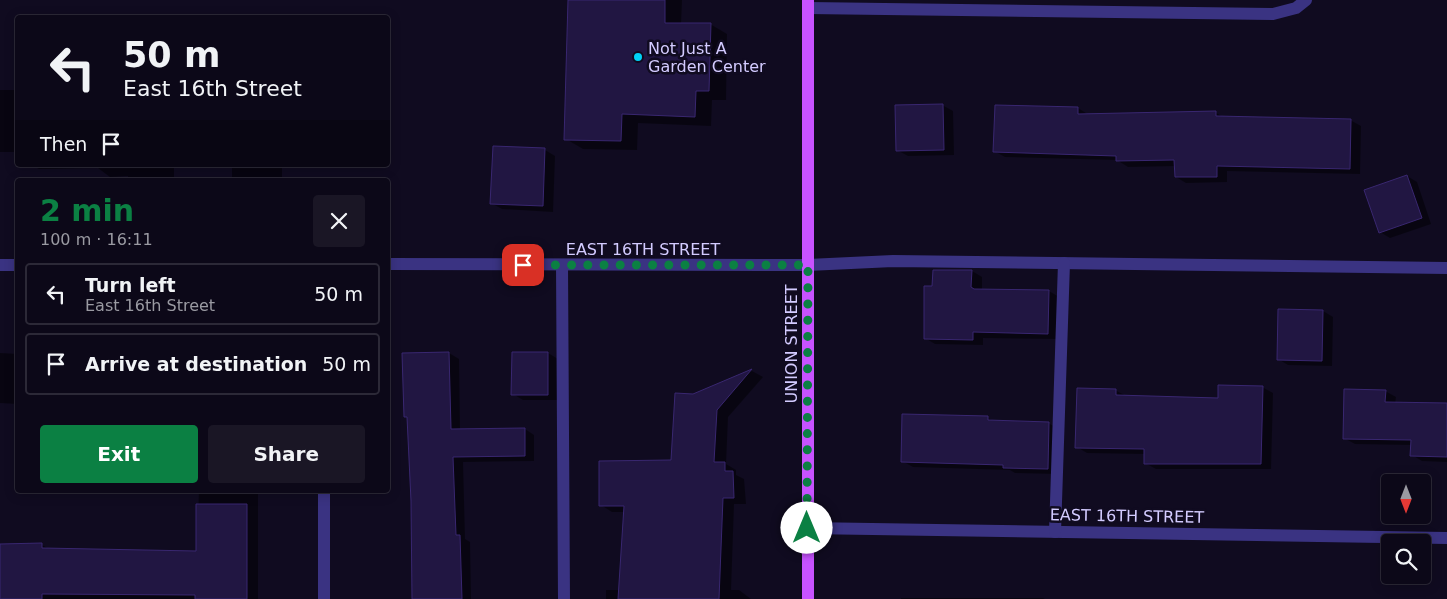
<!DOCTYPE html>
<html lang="en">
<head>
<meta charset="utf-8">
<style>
	body { margin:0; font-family:"DejaVu Sans",sans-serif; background:#1a1625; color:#f1f3f6; height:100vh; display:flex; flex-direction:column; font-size:19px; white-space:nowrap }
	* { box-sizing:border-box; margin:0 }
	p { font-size:16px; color:#9a9aa2 }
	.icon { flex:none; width:28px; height:28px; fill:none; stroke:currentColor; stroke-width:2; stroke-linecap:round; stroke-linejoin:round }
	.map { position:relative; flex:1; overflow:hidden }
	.side { position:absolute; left:15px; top:178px; width:375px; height:315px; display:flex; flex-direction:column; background:#0c0818; border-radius:5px; box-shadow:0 2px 12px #0003,0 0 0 1px #2c2937 }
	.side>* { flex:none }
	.top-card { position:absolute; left:15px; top:15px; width:375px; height:152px; border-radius:5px; box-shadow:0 2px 12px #0003,0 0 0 1px #2c2937; background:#0c0818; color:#f1f3f6; overflow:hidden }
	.needle { width:32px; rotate:180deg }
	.fabs { position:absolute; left:1381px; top:474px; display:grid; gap:10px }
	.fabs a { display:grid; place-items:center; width:50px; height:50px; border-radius:5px; background:#0c0818; box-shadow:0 2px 12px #0003,0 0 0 1px #2c2937; font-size:25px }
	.pin { position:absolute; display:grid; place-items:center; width:42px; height:42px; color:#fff; margin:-21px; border-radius:10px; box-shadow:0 2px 8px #0006 }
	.me { position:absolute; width:55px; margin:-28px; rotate:0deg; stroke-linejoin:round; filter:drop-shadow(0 0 4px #0008) }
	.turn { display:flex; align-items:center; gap:18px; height:105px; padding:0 25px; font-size:22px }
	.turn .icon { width:65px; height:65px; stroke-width:2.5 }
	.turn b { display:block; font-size:35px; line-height:42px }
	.then { display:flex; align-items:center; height:48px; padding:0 25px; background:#0003; gap:10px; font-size:19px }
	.round { display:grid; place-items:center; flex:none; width:52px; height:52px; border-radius:5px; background:#1a1625 }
	.summary { display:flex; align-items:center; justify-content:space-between; height:85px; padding:0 25px }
	h1 { font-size:30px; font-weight:800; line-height:38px; color:#0b8043 }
	.cta { display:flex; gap:10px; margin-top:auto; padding:10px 25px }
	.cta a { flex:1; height:58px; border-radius:5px; background:#0b8043; color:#fff; font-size:20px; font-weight:800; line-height:58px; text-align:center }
	.cta a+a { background:#1a1625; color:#f1f3f6 }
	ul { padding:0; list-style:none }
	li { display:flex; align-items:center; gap:15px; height:62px; margin:0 10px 8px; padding:0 15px; border:2px solid #2c2937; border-radius:5px }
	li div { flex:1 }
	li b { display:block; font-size:19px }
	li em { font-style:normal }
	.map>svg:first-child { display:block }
	.shadow { fill:#0007 }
	.building { fill:#211642; stroke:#392770 }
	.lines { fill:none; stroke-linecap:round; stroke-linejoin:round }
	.minor { stroke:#3a3382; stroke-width:12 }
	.major { stroke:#c752ff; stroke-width:12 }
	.route { stroke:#0b8043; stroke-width:9; stroke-dasharray:0 16.2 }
	.poi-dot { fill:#00d1f6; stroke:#100b20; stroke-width:2 }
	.labels { text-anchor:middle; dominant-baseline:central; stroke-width:5; stroke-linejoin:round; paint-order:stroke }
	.poi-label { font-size:16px; fill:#d3cbff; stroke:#100b20; text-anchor:start }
	.street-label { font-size:16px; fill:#d3cbff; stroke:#100b20 }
</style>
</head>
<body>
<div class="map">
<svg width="1447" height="599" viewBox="0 0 1447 599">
	<rect width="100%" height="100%" fill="#100b20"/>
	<g class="shadow">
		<path d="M 569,0 L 682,0 L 681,24 L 710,24 L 727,34 L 726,100 L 712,100 L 711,126 L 638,123 L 637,150 L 583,149 L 566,139 Z"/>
		<rect x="0" y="90" width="18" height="62"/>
		<path d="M 942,105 L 953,111 L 954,155 L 908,156 L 897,150 Z"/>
		<path d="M 1078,108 L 1089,115 L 1215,112 L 1224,118 L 1350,120 L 1361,126 L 1360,174 L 1227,171 L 1227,182 L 1186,183 L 1176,177 L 1176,166 L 1128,167 L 1117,160 L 1005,157 L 994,151 Z"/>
		<path d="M 494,147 L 545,150 L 555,156 L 553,212 L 502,209 L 491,203 Z"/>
		<path d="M 32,165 L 192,165 L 174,165 L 174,180 L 128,180 L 128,176 L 110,177 L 98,168 L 39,169 Z"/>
		<rect x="232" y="165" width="50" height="15"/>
		<path d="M 1407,176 L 1417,182 L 1431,224 L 1390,238 L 1380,232 Z"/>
		<path d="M 972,271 L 982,277 L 982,290 L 1049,291 L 1059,297 L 1058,339 L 983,338 L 983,345 L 935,344 L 925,338 L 933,287 Z"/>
		<path d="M 1323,311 L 1333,317 L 1332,366 L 1288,365 L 1278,359 Z"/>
		<path d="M 0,353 L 18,354 L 18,404 L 0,403 Z"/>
		<path d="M 449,353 L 459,359 L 460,430 L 525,429 L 534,435 L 534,461 L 463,462 L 465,539 L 470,542 L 471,599 L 414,599 L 412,501 L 408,418 L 405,417 Z"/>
		<path d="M 513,353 L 548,353 L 558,359 L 558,400 L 523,400 L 513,394 Z"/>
		<path d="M 752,371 L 763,377 L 728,417 L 726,464 L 736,470 L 736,475 L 744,479 L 746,504 L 734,504 L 731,590 L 739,590 L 751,599 L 606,599 L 606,590 L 620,590 L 625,512 L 612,512 L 601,505 L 672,461 L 694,396 Z"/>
		<path d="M 1262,387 L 1273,393 L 1271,469 L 1156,469 L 1145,463 L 1145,454 L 1087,453 L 1077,447 L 1115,390 L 1126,396 L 1220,400 Z"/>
		<path d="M 1385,391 L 1396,397 L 1395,404 L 1447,405 L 1447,462 L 1422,461 L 1412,455 L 1412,445 L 1355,444 L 1344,438 Z"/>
		<path d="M 988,418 L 994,421 L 1048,423 L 1059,429 L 1058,474 L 1015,473 L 1010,470 L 913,467 L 902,461 Z"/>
		<path d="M 199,490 L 258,490 L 258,599 L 0,599 L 0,545 L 42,545 L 51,550 L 197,552 Z"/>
		<path d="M 901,598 L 1043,598 L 1045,599 L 901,599 Z"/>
	</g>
	<g class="building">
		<path d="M 568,0 L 665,0 L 665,23 L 711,23 L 709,91 L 696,91 L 695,117 L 622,114 L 621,141 L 564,140 Z"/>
		<path d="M 943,104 L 944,150 L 896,151 L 895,105 Z"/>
		<path d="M 995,105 L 1078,107 L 1078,114 L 1216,111 L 1216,116 L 1351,119 L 1350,169 L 1217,166 L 1217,177 L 1175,177 L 1174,160 L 1116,161 L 1116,156 L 993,152 Z"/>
		<path d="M 493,146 L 545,148 L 543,206 L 490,204 Z"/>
		<path d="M 1407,175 L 1422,218 L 1379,233 L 1364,190 Z"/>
		<path d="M 933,270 L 972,270 L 971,287 L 974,289 L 1049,290 L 1048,334 L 973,332 L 973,340 L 924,339 L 924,286 L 932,286 Z"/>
		<path d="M 1278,309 L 1323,310 L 1322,361 L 1277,360 Z"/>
		<path d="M 449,352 L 451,429 L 525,428 L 525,456 L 453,457 L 456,535 L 460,535 L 462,599 L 412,599 L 411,501 L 407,417 L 404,417 L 402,353 Z"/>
		<path d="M 512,352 L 548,352 L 548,395 L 511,395 Z"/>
		<path d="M 752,369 L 717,410 L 714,462 L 725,462 L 725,471 L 733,471 L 734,498 L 723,498 L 719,599 L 618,599 L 624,506 L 599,506 L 599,461 L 671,460 L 675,393 L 693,394 Z"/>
		<path d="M 1218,385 L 1263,386 L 1261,464 L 1144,464 L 1144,449 L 1075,448 L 1077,388 L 1116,389 L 1116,395 L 1218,398 Z"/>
		<path d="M 1344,389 L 1386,390 L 1385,402 L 1447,403 L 1447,457 L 1410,456 L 1411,440 L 1343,439 Z"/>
		<path d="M 902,414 L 988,416 L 988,420 L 1049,422 L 1048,469 L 1003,468 L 1003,465 L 901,462 Z"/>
		<path d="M 196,504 L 247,504 L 247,599 L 195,599 L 195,595 L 42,594 L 42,599 L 0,599 L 0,544 L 42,543 L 42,548 L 196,551 Z"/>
	</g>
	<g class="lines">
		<g class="minor">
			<path d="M 808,8 L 1273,14 L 1296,8 L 1306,0"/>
			<path d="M 388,264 L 808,265 L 893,261 L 1447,268"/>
			<path d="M 0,265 L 18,265"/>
			<path d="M 562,265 L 564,599"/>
			<path d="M 324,490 L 324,599"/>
			<path d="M 807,528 L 1447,538"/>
			<path d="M 1055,532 L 1064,263"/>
		</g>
		<path class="major" d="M 808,0 L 808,599"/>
	</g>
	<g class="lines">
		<path class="route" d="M 523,265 L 808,265 L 807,528"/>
	</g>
	<circle class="poi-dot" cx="638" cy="57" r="5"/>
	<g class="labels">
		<g class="poi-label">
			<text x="648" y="48">Not Just A<tspan x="648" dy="18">Garden Center</tspan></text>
		</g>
		<g class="street-label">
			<text x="643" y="249">EAST 16TH STREET</text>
			<text transform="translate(791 344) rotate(-90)">UNION STREET</text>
			<text transform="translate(1127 516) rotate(1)">EAST 16TH STREET</text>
		</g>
	</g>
</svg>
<div class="fabs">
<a><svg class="needle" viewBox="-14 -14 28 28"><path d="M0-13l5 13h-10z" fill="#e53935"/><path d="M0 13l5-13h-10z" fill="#9a9aa2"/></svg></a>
<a><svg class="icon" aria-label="search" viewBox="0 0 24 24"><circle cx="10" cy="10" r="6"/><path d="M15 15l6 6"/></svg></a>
</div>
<div class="pin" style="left:523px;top:265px;background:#d93025"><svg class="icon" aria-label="arrive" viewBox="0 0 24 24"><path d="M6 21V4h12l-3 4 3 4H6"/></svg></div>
<svg class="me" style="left:807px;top:528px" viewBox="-20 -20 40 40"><circle r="19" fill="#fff"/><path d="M0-13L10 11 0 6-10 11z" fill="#0b8043"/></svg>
<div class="top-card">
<div class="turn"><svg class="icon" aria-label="left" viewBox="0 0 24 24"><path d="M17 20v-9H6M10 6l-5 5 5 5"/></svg><div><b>50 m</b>East 16th Street</div></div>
<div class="then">Then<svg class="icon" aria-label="arrive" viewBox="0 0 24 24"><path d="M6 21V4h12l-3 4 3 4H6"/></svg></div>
</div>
<section class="side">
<div class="summary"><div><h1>2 min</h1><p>100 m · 16:11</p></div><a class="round"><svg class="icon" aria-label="close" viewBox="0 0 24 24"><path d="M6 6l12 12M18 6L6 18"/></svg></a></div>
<ul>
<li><svg class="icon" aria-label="left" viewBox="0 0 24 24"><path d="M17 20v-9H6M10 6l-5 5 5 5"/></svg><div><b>Turn left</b><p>East 16th Street</p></div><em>50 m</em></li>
<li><svg class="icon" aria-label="arrive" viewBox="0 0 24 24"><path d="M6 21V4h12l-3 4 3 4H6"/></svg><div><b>Arrive at destination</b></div><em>50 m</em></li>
</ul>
<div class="cta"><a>Exit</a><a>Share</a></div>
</section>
</div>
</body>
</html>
